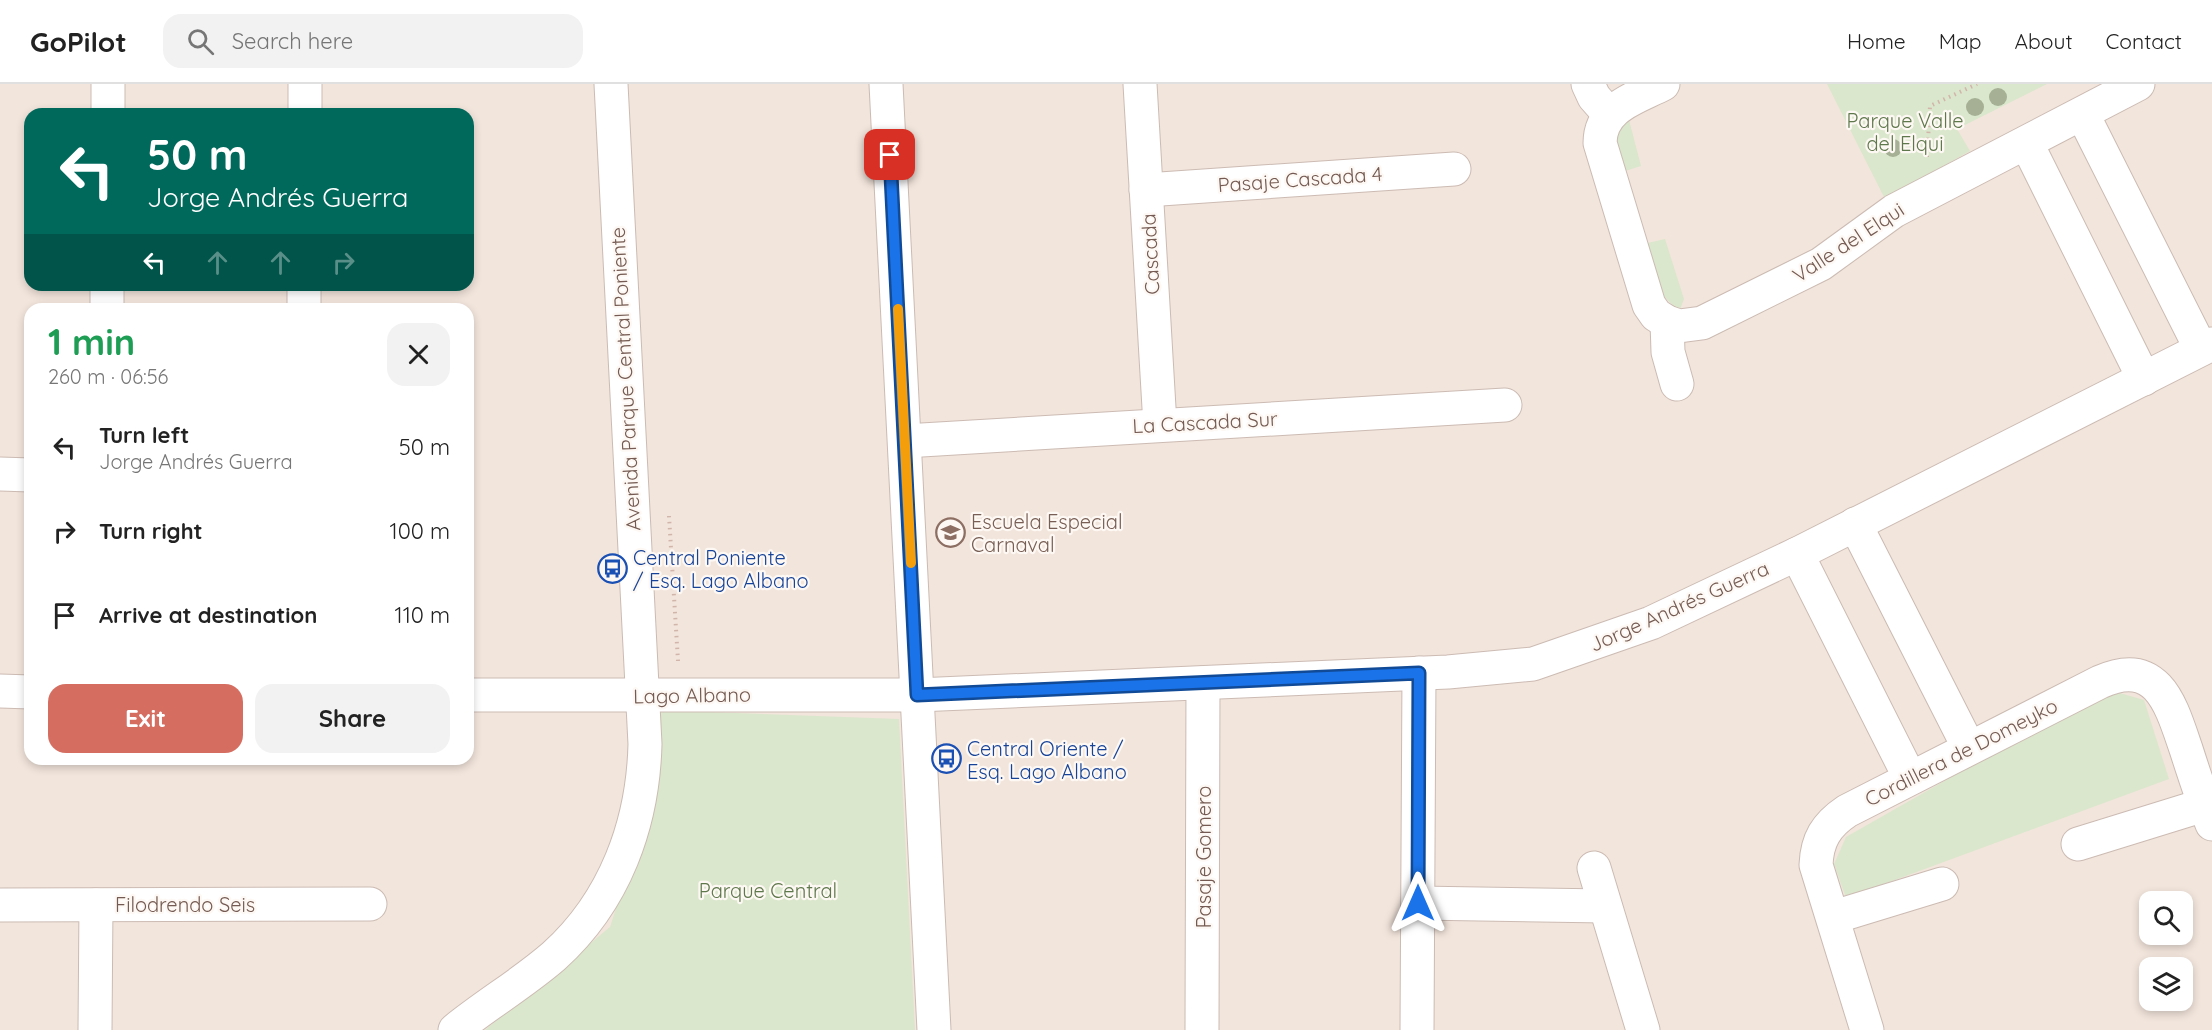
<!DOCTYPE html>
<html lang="en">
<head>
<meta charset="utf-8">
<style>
	body { margin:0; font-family:Quicksand,sans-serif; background:#f2f2f2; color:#222; height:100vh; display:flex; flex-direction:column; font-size:22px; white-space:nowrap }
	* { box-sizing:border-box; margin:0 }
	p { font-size:20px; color:#767676 }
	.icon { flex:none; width:33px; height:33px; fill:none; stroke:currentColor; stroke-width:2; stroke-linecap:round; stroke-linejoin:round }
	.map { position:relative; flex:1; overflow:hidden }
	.drawer { position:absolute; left:24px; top:219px; width:450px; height:462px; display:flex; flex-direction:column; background:#fff; border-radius:18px; box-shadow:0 3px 9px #0003 }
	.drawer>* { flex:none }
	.hud { position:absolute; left:24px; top:24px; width:450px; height:183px; border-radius:18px; box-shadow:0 3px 9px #0003; background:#00695c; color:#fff; overflow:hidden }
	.buttons { position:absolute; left:2139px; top:807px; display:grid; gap:12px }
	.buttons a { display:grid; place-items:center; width:54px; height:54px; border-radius:12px; background:#fff; box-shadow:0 3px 9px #0003; font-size:30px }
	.pin { position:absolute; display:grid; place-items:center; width:51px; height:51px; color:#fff; margin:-26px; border-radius:12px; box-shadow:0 3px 9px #0006 }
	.me { position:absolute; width:66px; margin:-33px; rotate:0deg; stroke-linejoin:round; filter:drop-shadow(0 0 4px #0008) }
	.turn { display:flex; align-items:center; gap:21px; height:126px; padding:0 24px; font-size:27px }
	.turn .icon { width:78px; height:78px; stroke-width:2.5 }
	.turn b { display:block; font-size:42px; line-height:51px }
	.lanes { display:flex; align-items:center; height:57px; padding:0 24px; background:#0003; justify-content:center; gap:30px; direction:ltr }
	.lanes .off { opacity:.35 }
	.round { display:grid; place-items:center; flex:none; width:63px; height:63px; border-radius:18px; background:#f2f2f2 }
	.overview { display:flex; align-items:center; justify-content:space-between; height:102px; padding:0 24px }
	h1 { font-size:36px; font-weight:700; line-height:45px; color:#1e9e55 }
	.primary-button { display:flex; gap:12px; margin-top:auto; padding:12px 24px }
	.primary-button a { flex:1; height:69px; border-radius:18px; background:#d56d61; color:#fff; font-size:24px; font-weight:700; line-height:69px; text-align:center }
	.primary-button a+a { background:#f2f2f2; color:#222 }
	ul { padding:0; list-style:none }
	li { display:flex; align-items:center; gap:18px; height:84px; padding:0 24px }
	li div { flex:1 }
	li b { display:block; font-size:22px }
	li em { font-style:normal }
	header { display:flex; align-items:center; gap:36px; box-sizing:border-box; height:84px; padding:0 30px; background:#fff; border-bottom:2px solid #e0e0e0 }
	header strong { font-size:28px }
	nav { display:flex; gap:33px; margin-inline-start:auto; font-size:21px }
	.search { width:420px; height:54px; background:#f2f2f2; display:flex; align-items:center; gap:15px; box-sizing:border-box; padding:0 21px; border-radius:18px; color:#767676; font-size:22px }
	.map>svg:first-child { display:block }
	.residential { fill:#f2e5dc; fill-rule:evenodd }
	.green { fill:#dae7cc }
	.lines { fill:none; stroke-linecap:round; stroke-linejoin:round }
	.minor-casing { stroke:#ccbbb3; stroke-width:35 }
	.path { stroke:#d2b5aa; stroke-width:4; stroke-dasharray:1.5 4.5; stroke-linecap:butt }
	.minor { stroke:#fff; stroke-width:33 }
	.tree { fill:#a5b094 }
	.route-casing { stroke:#114b97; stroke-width:15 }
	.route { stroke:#1a73e8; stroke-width:10 }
	.slow { stroke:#f59e0b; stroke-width:10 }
	.labels { text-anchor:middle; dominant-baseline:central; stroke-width:4.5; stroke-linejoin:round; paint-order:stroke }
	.park-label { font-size:20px; fill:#5e784b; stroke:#fdf8f3 }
	.street-label { font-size:20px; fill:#745a52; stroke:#fdf8f3 }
	.education-label { font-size:20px; fill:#785e54; stroke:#fdf8f3; text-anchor:start }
	.transit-label { font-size:20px; fill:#164399; stroke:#fdf8f3; text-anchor:start }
</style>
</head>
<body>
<header>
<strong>GoPilot</strong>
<div class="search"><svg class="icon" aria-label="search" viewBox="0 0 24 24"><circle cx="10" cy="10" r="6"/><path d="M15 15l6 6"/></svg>Search here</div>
<nav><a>Home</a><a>Map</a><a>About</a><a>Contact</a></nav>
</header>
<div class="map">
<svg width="2212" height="946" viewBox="0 0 2212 946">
	<rect width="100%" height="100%" fill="#fbf4ed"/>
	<path class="residential" d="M 0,0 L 2212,0 L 2212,946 L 0,946 ZM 30,30 L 468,30 L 468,201 L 30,201 ZM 30,225 L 468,225 L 468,675 L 30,675 ZM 2150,818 L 2182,818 L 2182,850 L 2150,850 ZM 2150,884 L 2182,884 L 2182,916 L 2150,916 Z"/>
	<g class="green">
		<path d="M 1827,0 L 2047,0 L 1957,45 L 1970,67 L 1885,115 Z"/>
		<path d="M 1628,32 L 1641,82 L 1616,90 L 1612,42 Z"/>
		<path d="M 1665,155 L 1684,215 L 1679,228 L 1656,204 L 1639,161 Z"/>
		<path d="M 2106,605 L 2144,616 L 2169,695 L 1846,814 L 1834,780 L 1846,753 Z"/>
		<path d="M 652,626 L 899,635 L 915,946 L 485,946 L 610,843 L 652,712 Z"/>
	</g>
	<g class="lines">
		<defs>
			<g id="minor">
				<path d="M 886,0 L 934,946"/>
				<path d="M 1140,0 L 1160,341"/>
				<path d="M 1588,0 L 1594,13 L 1609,30"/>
				<path d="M 1663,0 C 1636,14 1600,23 1600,59 L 1649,221 L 1656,231 L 1667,238 L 1679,242 L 1702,239 L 1821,180 L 1894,127 L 2138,0"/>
				<path d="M 108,30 L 108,0"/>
				<path d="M 305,30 L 305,0"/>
				<path d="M 2083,31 L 2201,265"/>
				<path d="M 2027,60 L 2144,295"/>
				<path d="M 1146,106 L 1454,85"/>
				<path d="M 107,225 L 107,201"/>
				<path d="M 304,225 L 304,201"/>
				<path d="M 1667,238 L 1668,268 L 1677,300"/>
				<path d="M 905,357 L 1505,321"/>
				<path d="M 0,390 L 30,391"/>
				<path d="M 1855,440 L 1969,664"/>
				<path d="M 1797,470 L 1910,694"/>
				<path d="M 0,607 L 30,608"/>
				<path d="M 468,611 L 917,611 L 1448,588 L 1533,580 L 1651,539 L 1797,470 L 2212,260"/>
				<path d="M 2078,760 L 2204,721"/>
				<path d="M 1594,784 L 1643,946"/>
				<path d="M 1418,819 L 1605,822"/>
				<path d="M 0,821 L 370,820"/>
				<path d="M 1834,833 L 1942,800"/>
				<path d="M 95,946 L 96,821"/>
				<path d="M 455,946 C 487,920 523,899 554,872 C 615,817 643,740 645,660 L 611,0"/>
				<path d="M 1202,946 L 1203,599"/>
				<path d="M 1417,946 L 1419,589"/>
				<path d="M 1867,946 L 1816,781 C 1817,756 1826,741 1847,727 L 2100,598 C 2158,572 2171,621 2186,665 C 2194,690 2202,715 2212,740"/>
			</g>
		</defs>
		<use href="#minor" class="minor-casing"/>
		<g class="path">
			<path d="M 1927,73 L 1930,22 L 1977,0"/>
			<path d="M 669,432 L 678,577"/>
		</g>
		<use href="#minor" class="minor"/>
	</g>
	<g class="tree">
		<circle cx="1998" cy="13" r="9"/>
		<circle cx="1975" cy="23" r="9"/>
		<circle cx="1893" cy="64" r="9"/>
	</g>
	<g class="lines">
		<defs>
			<path id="route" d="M 890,71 L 917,611 L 1419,589 L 1418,819"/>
		</defs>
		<use href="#route" class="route-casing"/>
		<use href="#route" class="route"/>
		<path class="slow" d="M 898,225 L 911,479"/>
	</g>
	<defs>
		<symbol id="school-ring" viewBox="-11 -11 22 22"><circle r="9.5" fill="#fdf8f3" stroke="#8d6e63" stroke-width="1.5"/><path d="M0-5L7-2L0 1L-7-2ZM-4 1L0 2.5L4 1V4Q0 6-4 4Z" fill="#8d6e63"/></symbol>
		<symbol id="bus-ring" viewBox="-11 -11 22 22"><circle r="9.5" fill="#fdf8f3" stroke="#1a4fb4" stroke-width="1.5"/><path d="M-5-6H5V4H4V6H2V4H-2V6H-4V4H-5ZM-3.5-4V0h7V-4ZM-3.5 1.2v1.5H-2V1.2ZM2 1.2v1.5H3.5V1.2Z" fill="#1a4fb4"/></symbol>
	</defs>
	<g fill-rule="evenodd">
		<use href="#school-ring" x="934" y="432" width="33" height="33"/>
		<use href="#bus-ring" x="596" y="468" width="33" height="33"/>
		<use href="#bus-ring" x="930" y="658" width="33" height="33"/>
	</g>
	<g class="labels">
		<g class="park-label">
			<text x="1905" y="36">Parque Valle<tspan x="1905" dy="23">del Elqui</tspan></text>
			<text x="768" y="806">Parque Central</text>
		</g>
		<g class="street-label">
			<text transform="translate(1300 95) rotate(-4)">Pasaje Cascada 4</text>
			<text transform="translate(1848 158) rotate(-33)">Valle del Elqui</text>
			<text transform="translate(1150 170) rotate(-93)">Cascada</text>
			<text transform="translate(625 295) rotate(-93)">Avenida Parque Central Poniente</text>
			<text transform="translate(1205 338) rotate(-3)">La Cascada Sur</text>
			<text transform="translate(1679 522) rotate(-24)">Jorge Andrés Guerra</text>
			<text transform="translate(692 611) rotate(-1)">Lago Albano</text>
			<text transform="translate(1961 668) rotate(-27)">Cordillera de Domeyko</text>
			<text transform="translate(1203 773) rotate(-90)">Pasaje Gomero</text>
			<text x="185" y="820">Filodrendo Seis</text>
		</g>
		<g class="education-label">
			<text x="971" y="437">Escuela Especial<tspan x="971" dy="23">Carnaval</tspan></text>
		</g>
		<g class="transit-label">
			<text x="633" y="473">Central Poniente<tspan x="633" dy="23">/ Esq. Lago Albano</tspan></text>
			<text x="967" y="664">Central Oriente /<tspan x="967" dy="23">Esq. Lago Albano</tspan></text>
		</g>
	</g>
</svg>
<div class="buttons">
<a><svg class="icon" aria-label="search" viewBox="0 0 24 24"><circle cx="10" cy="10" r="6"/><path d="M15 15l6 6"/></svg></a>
<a><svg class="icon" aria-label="layers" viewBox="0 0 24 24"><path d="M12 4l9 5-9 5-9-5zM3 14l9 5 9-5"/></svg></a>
</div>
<div class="pin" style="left:890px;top:71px;background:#d93025"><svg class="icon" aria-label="arrive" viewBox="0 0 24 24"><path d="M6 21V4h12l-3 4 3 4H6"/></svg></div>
<svg class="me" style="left:1418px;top:819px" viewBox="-20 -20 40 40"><path d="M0-17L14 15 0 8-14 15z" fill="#1a73e8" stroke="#fff" stroke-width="4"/></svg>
<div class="hud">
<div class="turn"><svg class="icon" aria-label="left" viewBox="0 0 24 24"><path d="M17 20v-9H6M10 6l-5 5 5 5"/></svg><div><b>50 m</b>Jorge Andrés Guerra</div></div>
<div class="lanes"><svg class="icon" aria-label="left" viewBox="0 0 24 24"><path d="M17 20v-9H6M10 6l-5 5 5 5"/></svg><svg class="icon off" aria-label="ahead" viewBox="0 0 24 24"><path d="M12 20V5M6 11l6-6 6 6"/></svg><svg class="icon off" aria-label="ahead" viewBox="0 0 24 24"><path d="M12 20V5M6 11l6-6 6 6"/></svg><svg class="icon off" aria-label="right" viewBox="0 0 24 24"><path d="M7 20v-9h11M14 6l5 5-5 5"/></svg></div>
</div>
<section class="drawer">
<div class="overview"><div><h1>1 min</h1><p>260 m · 06:56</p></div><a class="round"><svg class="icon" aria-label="close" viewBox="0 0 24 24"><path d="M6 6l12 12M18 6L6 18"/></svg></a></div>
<ul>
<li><svg class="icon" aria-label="left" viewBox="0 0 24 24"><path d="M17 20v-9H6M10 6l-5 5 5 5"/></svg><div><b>Turn left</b><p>Jorge Andrés Guerra</p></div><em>50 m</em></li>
<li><svg class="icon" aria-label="right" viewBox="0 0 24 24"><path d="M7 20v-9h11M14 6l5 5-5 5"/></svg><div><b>Turn right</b></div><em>100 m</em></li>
<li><svg class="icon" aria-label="arrive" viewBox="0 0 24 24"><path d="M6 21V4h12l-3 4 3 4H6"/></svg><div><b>Arrive at destination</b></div><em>110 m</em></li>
</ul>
<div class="primary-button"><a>Exit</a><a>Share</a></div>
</section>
</div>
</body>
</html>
